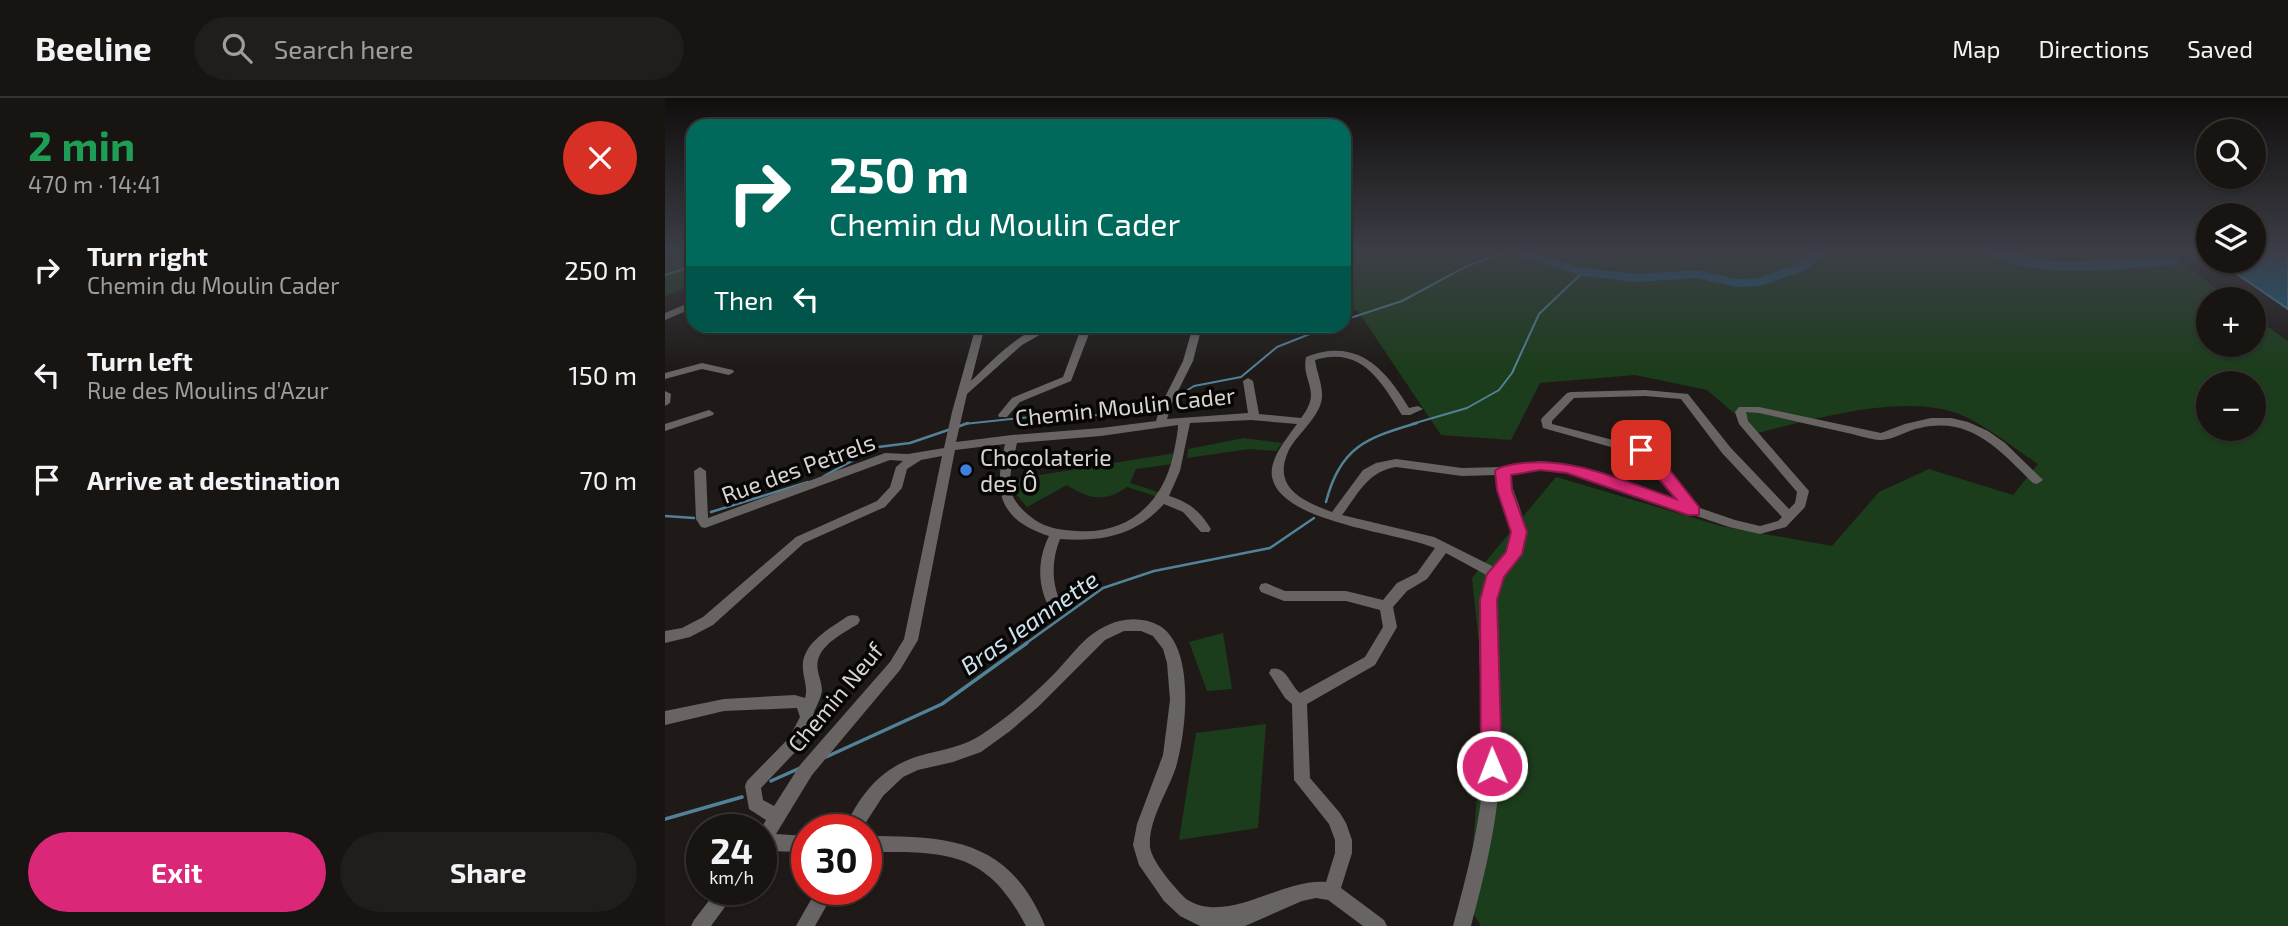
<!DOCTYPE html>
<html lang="en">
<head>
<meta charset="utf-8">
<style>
	body { margin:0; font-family:"Exo 2",sans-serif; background:#201d1a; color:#f1f3f6; height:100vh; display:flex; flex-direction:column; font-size:26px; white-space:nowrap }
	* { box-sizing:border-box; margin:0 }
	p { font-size:23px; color:#9e9e9f }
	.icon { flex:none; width:38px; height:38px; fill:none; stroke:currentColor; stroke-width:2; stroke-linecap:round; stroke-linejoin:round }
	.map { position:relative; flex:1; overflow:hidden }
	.sheet { display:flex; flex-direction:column; background:#171411; width:665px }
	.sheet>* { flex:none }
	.hud { position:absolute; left:21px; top:21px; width:665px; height:214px; border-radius:21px; box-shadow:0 2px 5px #0004,0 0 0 2px #363331; background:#00695c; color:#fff; overflow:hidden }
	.buttons { position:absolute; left:1531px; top:21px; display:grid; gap:14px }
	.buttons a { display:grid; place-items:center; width:70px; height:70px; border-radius:50%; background:#171411; box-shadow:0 2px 5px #0004,0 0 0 2px #363331; font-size:35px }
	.speed { position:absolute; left:21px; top:716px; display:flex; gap:14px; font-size:35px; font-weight:700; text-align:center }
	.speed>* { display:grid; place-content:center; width:91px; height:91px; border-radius:50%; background:#171411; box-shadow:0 2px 5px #0004,0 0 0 2px #363331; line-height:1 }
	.speed small { font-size:18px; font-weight:400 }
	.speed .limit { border:10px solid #d22; background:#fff; color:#111 }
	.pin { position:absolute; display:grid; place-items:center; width:60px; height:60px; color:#fff; margin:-30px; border-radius:14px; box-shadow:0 4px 10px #0006 }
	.me { position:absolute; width:77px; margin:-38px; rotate:359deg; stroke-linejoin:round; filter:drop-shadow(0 0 5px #0008) }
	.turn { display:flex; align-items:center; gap:24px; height:147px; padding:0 28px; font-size:32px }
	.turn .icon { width:91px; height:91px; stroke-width:2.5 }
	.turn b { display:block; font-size:49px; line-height:60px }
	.then { display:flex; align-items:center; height:66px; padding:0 28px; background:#0003; gap:14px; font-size:26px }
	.round { display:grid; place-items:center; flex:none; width:74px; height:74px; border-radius:37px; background:#201d1a }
	.summary { display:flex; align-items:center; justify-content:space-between; height:119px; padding:0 28px }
	h1 { font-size:42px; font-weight:700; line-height:52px; color:#1e9e55 }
	.button { display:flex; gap:14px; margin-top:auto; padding:14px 28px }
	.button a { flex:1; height:80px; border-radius:42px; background:#db2777; color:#fff; font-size:28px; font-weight:700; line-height:80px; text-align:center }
	.button a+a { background:#201d1a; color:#f1f3f6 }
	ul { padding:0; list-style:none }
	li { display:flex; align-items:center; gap:21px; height:105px; padding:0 28px }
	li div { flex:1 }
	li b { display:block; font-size:26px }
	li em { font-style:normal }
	header { display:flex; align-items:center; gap:42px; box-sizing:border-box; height:98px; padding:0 35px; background:#171411; border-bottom:2px solid #363331 }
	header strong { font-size:33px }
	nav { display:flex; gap:38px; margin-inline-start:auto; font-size:24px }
	.search { width:490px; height:63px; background:#201d1a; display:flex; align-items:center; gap:18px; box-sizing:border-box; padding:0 24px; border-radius:38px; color:#9e9e9f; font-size:26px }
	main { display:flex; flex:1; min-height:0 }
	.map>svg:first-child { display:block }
	.green { fill:#1c3d1c; fill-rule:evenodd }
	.water { fill:#185f81; stroke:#528299; stroke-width:2 }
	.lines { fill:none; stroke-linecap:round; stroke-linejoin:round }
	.stream-far2 { stroke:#528299; stroke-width:2 }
	.stream-far1 { stroke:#528299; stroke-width:2.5 }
	.stream { stroke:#528299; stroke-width:3.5 }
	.river { fill:#185f81; fill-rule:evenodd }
	.minor { fill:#686464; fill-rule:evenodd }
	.route { fill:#db2777; stroke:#8e194d; stroke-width:2 }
	.shop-dot { fill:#3f7fe0; stroke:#080605; stroke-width:2.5 }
	.labels { text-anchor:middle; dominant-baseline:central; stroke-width:7; stroke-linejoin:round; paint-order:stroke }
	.street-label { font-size:23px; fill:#d8d4d2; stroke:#080605 }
	.poi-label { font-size:23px; fill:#d8d4d2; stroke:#080605; text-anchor:start }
	.water-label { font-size:24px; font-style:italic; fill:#cfe3ef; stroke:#080605 }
</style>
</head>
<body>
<header>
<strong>Beeline</strong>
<div class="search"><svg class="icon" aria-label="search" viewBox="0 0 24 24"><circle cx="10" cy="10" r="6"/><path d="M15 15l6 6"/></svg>Search here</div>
<nav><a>Map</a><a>Directions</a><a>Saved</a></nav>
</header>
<main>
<section class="sheet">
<div class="summary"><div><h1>2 min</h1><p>470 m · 14:41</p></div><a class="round" style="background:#d93025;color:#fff"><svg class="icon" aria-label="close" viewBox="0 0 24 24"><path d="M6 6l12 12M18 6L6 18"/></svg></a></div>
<ul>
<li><svg class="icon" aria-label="right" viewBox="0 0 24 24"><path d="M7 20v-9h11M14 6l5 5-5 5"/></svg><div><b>Turn right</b><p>Chemin du Moulin Cader</p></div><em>250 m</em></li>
<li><svg class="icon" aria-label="left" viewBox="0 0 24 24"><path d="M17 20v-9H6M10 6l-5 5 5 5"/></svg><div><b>Turn left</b><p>Rue des Moulins d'Azur</p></div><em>150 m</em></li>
<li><svg class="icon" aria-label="arrive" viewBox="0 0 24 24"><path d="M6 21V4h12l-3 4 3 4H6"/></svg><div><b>Arrive at destination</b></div><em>70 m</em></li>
</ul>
<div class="button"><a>Exit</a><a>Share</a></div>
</section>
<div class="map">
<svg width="1623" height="828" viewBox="0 0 1623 828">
	<rect width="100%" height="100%" fill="#1f1a17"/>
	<g class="green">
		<path d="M 21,154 L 28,154 L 28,187 L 0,198 L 0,160 Z"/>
		<path d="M 679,154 L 1506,154 L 1564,201 L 1544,201 L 1544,247 L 1589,247 L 1589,219 L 1623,243 L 1623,828 L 816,828 L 803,807 L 820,601 L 807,480 L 891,379 L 1056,428 L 1167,448 L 1214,394 L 1264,371 L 1348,397 L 1373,366 C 1350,351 1326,331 1301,319 C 1246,292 1149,321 1092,335 L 1042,292 L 970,277 L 875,285 L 846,342 L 776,337 L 693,213 L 679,210 ZM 1544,285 L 1589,285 L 1589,331 L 1544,331 Z"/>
		<path d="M 503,228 L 589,228 L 583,231 L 497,236 Z"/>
		<path d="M 579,340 L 617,345 L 611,353 L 584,351 L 522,360 L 523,351 Z"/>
		<path d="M 510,355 L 508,366 L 471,371 L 465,385 L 496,395 L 493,399 L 462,389 C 439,405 424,401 402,387 L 362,409 L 351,396 L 351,381 Z"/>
		<path d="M 558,535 L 567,591 L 542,593 L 524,544 Z"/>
		<path d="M 601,626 L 593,730 L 514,742 L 531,635 Z"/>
	</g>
	<path class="water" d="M 1589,154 L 1623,154 L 1623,211 L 1553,163 L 1589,163 Z"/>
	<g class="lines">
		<g class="stream-far2">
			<path d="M 0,177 L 28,168"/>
			<path d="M 679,222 L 737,203 L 802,168 L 841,154"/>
			<path d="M 505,303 L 529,288 L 576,279 L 612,249 L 665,228"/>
			<path d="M 299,326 L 366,319 L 411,321 L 499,304"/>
			<path d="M 747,326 L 802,310 L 834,292 L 847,275 L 874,216 L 918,174"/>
		</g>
		<g class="stream-far1">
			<path d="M 292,329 L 303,325"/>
			<path d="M 159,378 L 213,349 L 245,345 L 286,331"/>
			<path d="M 661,404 C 675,349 701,340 752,325"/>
			<path d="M 46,414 L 143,384"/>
			<path d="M 0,418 L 29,420"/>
			<path d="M 360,546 L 438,490 L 489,473 L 605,450 L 649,420"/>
		</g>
		<g class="stream">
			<path d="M 161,659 L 277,606 L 362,545"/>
			<path d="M 106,683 L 135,670"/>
			<path d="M 0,721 L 77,699"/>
		</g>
		<g class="river">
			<path d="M 845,154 L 864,154 L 919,170 L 972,176 L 1031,172 L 1072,181 L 1093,180 L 1133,166 L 1150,154 L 1164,154 L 1141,172 L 1095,188 L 1072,189 L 1031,180 L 972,184 L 918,178 Z"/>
			<path d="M 1323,154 L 1341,154 L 1394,164 L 1507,159 L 1513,163 L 1507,167 C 1463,170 1358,183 1323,154 Z"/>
		</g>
		<g class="minor">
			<path d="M 28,203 L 28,210 L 0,222 L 0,215 Z"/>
			<path d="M 37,228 L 68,228 L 63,231 L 41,232 L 38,231 Z"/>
			<path d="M 311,228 L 320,228 L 306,283 C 326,264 361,225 390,228 L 357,247 L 302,296 L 291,344 L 347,337 L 436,330 L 491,323 L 496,307 L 518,263 L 528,228 L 537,228 L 528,263 L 506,307 L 502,321 L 583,315 L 578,283 L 583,280 L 588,283 L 594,316 L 636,320 C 658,292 636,285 641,259 C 693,239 720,271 744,310 L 753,308 L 758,311 L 745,317 L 737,317 C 717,285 697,247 650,262 C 652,276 660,292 656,305 C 650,324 631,337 623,354 C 607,390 639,404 667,414 L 698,372 L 711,365 L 731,361 L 797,370 L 838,369 L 875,363 L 903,366 L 1014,403 L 978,358 L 878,330 L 876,322 L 877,320 L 902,295 L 906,294 L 980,292 L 1023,296 L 1065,349 L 1124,411 L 1130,405 L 1132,394 L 1074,326 L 1070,314 L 1074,309 L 1094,309 L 1216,335 L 1240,326 L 1266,320 L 1286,320 L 1303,324 L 1323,333 L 1340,345 L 1378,382 L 1372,386 L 1368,385 C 1334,352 1306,318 1255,330 C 1242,332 1227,343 1214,342 C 1202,341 1190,336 1178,334 C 1150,328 1122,321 1094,315 L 1081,314 L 1083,323 L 1144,393 L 1140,409 L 1121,429 L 1095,436 L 1064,429 L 902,374 L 875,371 L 844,376 C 848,397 863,421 859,443 C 854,468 832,478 831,505 C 828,559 835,612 835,665 C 834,720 820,775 806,828 L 788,828 C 802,776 816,724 819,670 C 821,624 804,515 825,479 L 781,455 L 762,481 L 742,493 L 728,509 L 732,529 L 710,567 L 642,606 L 645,680 L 675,715 L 681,725 L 687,742 L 687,755 L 676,790 L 719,822 L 722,828 L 698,828 L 663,802 L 651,800 L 637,803 L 580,828 L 535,828 L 515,818 L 499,803 L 474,767 L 468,747 L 472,726 L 498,657 L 505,602 L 502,565 L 498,551 L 488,538 L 476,533 L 459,533 L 440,542 L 373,609 L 345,633 L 316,654 L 288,664 L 253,672 L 238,679 L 218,698 L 196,732 L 179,732 C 196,693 220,666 261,656 C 281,651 299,648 316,637 C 342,620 367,598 389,576 C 405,560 418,539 439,529 C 456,520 477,518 495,528 C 531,551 521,634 511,669 C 503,694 483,722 485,749 C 487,764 510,790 521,801 C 563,828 616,780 661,784 L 670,755 L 670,742 L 664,726 L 629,682 L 627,606 L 620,600 L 604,575 L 606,571 C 621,567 625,587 635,595 L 700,559 L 718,529 L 715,512 L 681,503 L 619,503 L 596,494 L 594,490 L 596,486 L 601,485 L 620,493 L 681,493 L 718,502 L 732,485 L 752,475 L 770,450 C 732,434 616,425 607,379 C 604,361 622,340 632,326 L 586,322 L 525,325 L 515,373 L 504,398 C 524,404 535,413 546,431 L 544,434 L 536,434 L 518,414 L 499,406 C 470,438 436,444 395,441 C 387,461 386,483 395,503 L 393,507 L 383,507 C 372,485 373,460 384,438 C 332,421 329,393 340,346 L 290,352 L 253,542 L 235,572 L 147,677 L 111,736 L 142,738 L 142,754 L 96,753 L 95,732 L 101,722 L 84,711 L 80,688 L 82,683 L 124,640 L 135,619 L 132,610 L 59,613 L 0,627 L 0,613 L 59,601 L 130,597 L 140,600 C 143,590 139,583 138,572 C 135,546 164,531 183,518 L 188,517 L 193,518 L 195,522 L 193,526 C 180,534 160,544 154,559 C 149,571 157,581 157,593 C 156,600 152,607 149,614 L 151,619 L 134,650 L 96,690 L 98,702 L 109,708 L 135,667 L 225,564 L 239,541 L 277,358 L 256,362 L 242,371 L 237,390 L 220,409 L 139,445 L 48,527 L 25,539 L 0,545 L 0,533 L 17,530 L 38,519 L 131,439 L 212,403 L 225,389 L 231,369 L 238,363 L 225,362 L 40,430 L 36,429 L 31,421 L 29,373 L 35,369 L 41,373 L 43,420 L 220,355 L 243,356 L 279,350 L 287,314 ZM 980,298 L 1016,301 L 1057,355 L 1117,419 L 1113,423 L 1095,428 L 1070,422 L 1032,409 L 986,352 L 887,326 L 887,323 L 909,300 ZM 513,327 C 513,335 510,348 508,358 C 497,406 462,437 411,433 C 396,432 382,430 370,422 C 360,415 349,405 346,393 C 343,377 349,360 352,345 L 436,338 ZM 731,369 L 797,378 L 833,377 C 840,417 859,433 831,470 L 769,439 L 677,417 C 694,395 702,374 731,369 Z"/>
			<path d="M 417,228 L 427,228 L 406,283 L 355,304 L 342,319 L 334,319 L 333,317 L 347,300 L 398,279 Z"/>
			<path d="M 37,265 L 68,272 L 69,274 L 64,277 L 37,271 L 0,281 L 0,275 Z"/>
			<path d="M 0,293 L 6,296 L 5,305 L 0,308 Z"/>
			<path d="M 44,312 L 49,315 L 48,317 L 0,333 L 0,326 Z"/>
			<path d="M 201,738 C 285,738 344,741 380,828 L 361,828 C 321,751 280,754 201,754 Z"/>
			<path d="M 53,791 L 73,791 L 46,828 L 26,828 L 29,822 Z"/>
			<path d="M 152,791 L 171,791 L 150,828 L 131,828 Z"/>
		</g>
	</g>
	<linearGradient id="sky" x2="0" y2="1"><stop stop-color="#110e0d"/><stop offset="0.57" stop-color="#3c3e47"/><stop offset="1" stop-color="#3c3e47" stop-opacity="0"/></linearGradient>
	<rect width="1623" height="270" fill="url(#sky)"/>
	<path class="route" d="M 976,347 L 992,356 L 1034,409 L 1034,417 L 1023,417 L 902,375 L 875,372 L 846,377 L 847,392 L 862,434 L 857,456 L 839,479 L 832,502 L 837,668 L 834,675 L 827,678 L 819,675 L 816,668 L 815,502 L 822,476 L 841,454 L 846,434 L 832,392 L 830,373 C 835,368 842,368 850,366 C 906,357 958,383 1011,401 L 969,352 Z"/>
	<circle class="shop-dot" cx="301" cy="372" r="7"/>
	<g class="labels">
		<g class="street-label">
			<text transform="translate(460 308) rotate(-6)">Chemin Moulin Cader</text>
			<text transform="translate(133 370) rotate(-20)">Rue des Petrels</text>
			<text transform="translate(170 599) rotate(-50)">Chemin Neuf</text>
		</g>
		<g class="poi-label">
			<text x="315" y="359">Chocolaterie<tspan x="315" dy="26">des Ô</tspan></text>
		</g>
		<g class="water-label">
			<text transform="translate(364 524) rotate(-35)">Bras Jeannette</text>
		</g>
	</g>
</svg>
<div class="buttons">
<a><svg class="icon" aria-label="search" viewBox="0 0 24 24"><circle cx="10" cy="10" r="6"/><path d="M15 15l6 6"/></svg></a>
<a><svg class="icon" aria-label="layers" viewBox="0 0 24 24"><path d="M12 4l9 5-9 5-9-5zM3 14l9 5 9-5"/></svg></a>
<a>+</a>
<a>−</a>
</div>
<div class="speed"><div>24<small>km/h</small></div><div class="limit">30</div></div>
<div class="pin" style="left:976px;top:352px;background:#d93025"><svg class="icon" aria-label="arrive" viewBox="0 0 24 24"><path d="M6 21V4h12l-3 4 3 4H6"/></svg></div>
<svg class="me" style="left:827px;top:668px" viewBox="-20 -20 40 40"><circle r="17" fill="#db2777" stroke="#fff" stroke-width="3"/><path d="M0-11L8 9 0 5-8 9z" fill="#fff"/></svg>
<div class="hud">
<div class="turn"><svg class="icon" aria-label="right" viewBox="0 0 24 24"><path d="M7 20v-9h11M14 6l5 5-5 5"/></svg><div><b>250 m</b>Chemin du Moulin Cader</div></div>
<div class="then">Then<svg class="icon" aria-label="left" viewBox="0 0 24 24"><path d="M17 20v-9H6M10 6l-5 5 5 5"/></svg></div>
</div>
</div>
</main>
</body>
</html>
